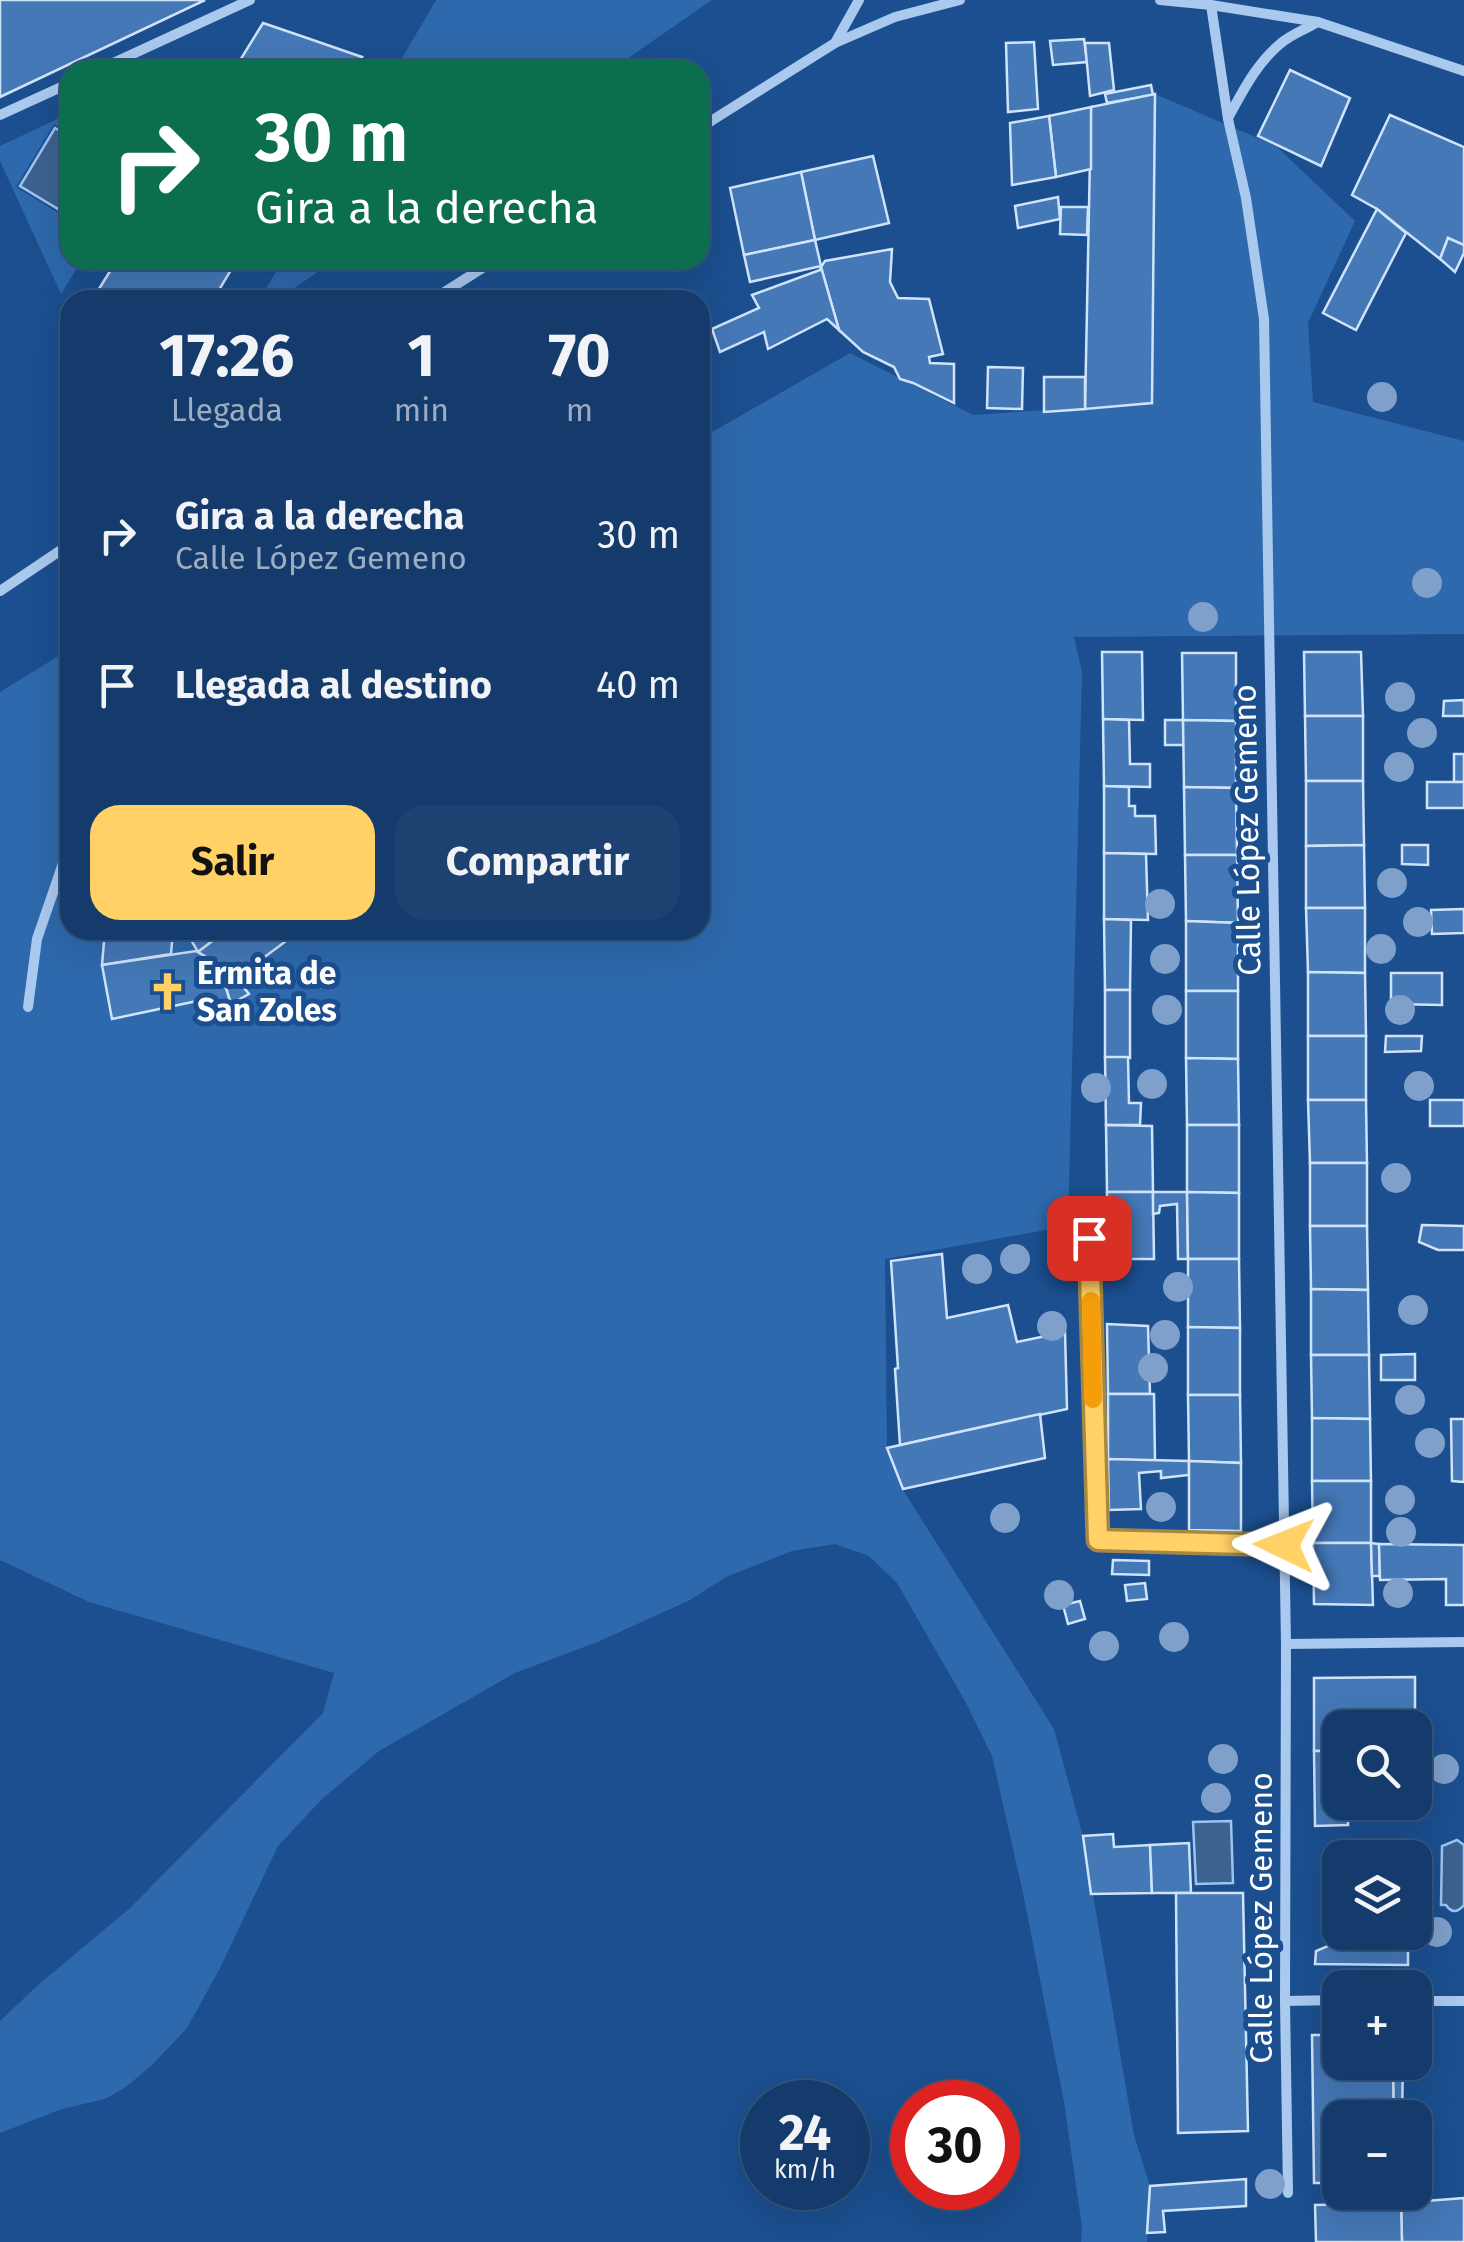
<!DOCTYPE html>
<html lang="es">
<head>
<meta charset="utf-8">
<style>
	body { margin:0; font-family:"Fira Sans",sans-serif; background:#1d4271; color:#f1f3f6; height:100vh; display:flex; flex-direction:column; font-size:38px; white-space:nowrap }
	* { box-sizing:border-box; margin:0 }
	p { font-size:32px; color:#9dadc1 }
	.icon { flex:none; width:55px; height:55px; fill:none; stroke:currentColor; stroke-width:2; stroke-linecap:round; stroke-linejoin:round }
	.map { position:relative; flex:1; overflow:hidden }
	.details { position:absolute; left:60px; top:290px; width:650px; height:650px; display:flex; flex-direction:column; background:#143b6b; border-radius:30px; box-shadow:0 10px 40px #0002,0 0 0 2px #33557e }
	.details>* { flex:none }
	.hud { position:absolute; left:60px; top:60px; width:650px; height:210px; border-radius:30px; box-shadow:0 10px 40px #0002,0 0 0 2px #33557e; background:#0b6e4f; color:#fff; overflow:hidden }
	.controls { position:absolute; left:1322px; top:1710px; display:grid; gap:20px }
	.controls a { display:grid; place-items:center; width:110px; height:110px; border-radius:20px; background:#143b6b; box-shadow:0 10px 40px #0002,0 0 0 2px #33557e; font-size:50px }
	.speed { position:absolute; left:740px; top:2080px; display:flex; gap:20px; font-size:50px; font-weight:700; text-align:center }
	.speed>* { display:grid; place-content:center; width:130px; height:130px; border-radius:50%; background:#143b6b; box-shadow:0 10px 40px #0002,0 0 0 2px #33557e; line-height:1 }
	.speed small { font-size:25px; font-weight:400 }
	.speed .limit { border:15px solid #d22; background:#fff; color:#111 }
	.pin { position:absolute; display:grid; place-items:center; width:85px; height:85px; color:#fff; margin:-42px; border-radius:20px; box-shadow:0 5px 15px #0006 }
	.me { position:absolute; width:110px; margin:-55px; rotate:272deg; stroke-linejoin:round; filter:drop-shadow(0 0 8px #0008) }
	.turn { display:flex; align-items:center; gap:35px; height:210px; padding:0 30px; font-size:45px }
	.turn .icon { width:130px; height:130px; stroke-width:2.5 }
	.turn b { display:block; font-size:70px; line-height:85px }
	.eta { display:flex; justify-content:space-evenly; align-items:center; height:170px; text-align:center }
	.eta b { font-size:60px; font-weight:700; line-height:70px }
	.action { display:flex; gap:20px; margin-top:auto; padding:20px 30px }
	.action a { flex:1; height:115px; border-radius:30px; background:#ffd166; color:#111; font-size:40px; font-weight:700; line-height:115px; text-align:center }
	.action a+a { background:#1d4271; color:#f1f3f6 }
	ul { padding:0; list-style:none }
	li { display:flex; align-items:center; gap:30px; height:150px; padding:0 30px }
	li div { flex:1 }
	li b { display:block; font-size:38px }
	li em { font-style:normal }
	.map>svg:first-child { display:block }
	.green { fill:#2e69ad }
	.water { fill:#3c6290; stroke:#9cc4f0; stroke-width:2.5 }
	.building { fill:#4478b7; stroke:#cfe3fa; stroke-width:2.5 }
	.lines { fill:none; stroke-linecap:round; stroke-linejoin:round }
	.minor { stroke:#a9c9ee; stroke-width:10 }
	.tree { fill:#7ea0ca }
	.route-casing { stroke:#a68842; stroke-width:25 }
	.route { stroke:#ffd166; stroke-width:18 }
	.slow { stroke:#f59e0b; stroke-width:18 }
	.labels { text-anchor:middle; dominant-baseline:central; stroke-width:10; stroke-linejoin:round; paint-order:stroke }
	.street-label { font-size:32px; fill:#fff; stroke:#1b4f8f }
	.poi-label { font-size:32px; font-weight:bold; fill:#fff; stroke:#1b4f8f; text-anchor:start }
</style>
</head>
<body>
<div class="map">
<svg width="1464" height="2242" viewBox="0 0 1464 2242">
	<rect width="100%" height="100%" fill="#1b4f8f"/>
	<g class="green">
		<path d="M 436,0 L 712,0 L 611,70 L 395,70 Z"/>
		<path d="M 1155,94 L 1276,146 L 1355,221 L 1308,323 L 1313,402 L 1464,441 L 1464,634 L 1074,637 L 1082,672 L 1068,1226 L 885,1259 L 887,1448 L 903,1490 L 1054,1729 L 1083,1836 L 1134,2135 L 1150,2186 L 1147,2242 L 1081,2242 L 1082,2227 L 1064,2102 L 1023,1893 L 992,1756 L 965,1701 L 897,1583 L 869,1556 L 835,1544 L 792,1551 L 726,1577 L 690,1600 L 600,1641 L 515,1673 L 379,1751 L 322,1799 L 278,1846 L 220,1968 L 187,2028 L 152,2065 L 126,2087 L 105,2099 L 62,2109 L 0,2133 L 0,2021 L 37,1986 L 130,1908 L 323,1713 L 334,1673 L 89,1602 L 0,1560 L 0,692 L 70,649 L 70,930 L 700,930 L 700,439 L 850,353 L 973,415 L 1152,403 Z"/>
		<path d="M 70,113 L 70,133 L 54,124 L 16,187 L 60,214 L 70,198 L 70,260 L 82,260 L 61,294 L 0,161 L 0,146 Z"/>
		<path d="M 283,260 L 335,260 L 277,300 L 259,300 Z"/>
	</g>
	<g class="water">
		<path d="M 55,128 L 70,136 L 70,190 L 58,209 L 20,186 Z"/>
		<path d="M 1231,1821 L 1233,1883 L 1196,1884 L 1193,1822 Z"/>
		<path d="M 1457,1840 L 1464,1845 L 1464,1905 C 1458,1912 1452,1914 1446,1905 L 1441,1905 L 1442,1846 Z"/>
	</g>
	<g class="building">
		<path d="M 0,0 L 205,0 L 0,97 Z"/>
		<path d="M 263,23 L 307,38 L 362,57 L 353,70 L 234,70 Z"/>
		<path d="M 1084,39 L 1087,62 L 1053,65 L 1050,41 Z"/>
		<path d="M 1034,42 L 1038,109 L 1008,112 L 1006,43 Z"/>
		<path d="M 1085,43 L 1109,43 L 1114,90 L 1090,96 Z"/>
		<path d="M 1290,70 L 1350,98 L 1321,166 L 1258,136 Z"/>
		<path d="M 1151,85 L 1153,95 L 1107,103 L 1105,94 Z"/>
		<path d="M 1155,94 L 1152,403 L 1085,409 L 1091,107 Z"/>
		<path d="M 1091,107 L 1091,169 L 1056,177 L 1049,116 Z"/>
		<path d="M 1390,115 L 1464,147 L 1464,245 L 1448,238 L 1440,259 L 1377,209 L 1352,195 Z"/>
		<path d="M 1049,116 L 1056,177 L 1012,185 L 1010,123 Z"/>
		<path d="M 873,156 L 889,223 L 815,240 L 801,172 Z"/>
		<path d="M 801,172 L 815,240 L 744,255 L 730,188 Z"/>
		<path d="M 1058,197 L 1060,219 L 1018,228 L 1015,206 Z"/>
		<path d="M 1061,207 L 1088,207 L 1087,235 L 1060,234 Z"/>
		<path d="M 1377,209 L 1406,233 L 1356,330 L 1323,313 Z"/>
		<path d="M 1448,238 L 1464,245 L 1464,253 L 1455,272 L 1440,259 Z"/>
		<path d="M 815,240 L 821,266 L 750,282 L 744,255 Z"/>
		<path d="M 892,249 L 890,282 L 898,298 L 929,299 L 943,354 L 929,357 L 930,363 L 954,364 L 954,403 L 913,383 L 900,379 L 894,367 L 863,352 L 839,330 L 821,267 L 825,261 Z"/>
		<path d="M 117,260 L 237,260 L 213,300 L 92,300 Z"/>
		<path d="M 821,267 L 839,330 L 827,319 L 768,349 L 764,332 L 720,352 L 712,329 L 759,308 L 752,295 L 820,270 Z"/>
		<path d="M 988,367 L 1023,368 L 1022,409 L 987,408 Z"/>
		<path d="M 1044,377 L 1085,377 L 1085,409 L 1044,412 Z"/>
		<path d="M 1102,652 L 1142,652 L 1143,720 L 1103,719 Z"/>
		<path d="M 1304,652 L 1361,652 L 1363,716 L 1305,716 Z"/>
		<path d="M 1182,653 L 1236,653 L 1236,721 L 1183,720 Z"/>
		<path d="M 1464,700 L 1464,716 L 1443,716 L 1444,701 Z"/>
		<path d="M 1305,716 L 1363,716 L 1363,781 L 1306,781 Z"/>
		<path d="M 1103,719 L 1129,720 L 1130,764 L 1150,764 L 1150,787 L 1104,786 Z"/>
		<path d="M 1165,720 L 1183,720 L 1184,745 L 1165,745 Z"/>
		<path d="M 1183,720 L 1236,721 L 1236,788 L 1184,787 Z"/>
		<rect x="1454" y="754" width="10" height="28"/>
		<path d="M 1306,781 L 1363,781 L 1364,845 L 1306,846 Z"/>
		<rect x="1427" y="782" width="37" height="26"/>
		<path d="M 1104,786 L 1129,787 L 1129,806 L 1135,806 L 1135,816 L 1155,816 L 1156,854 L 1104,853 Z"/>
		<path d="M 1184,787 L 1236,788 L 1237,855 L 1185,855 Z"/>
		<path d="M 1364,845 L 1365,908 L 1306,908 L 1306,846 Z"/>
		<path d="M 1402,845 L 1428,845 L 1428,865 L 1402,864 Z"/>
		<path d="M 1104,853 L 1146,854 L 1148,920 L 1104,919 Z"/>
		<path d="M 1185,855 L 1237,855 L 1238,923 L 1186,921 Z"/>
		<path d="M 1306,908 L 1365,908 L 1365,973 L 1308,972 Z"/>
		<path d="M 1464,909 L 1464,933 L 1432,934 L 1431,910 Z"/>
		<path d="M 1104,919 L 1131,920 L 1130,990 L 1105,990 Z"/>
		<path d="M 1186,921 L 1238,923 L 1238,991 L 1186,991 Z"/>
		<path d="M 105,930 L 173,930 L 171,954 L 102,965 Z"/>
		<path d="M 188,930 L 227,930 L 198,952 L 186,931 Z"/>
		<path d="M 227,930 L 301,930 L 236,978 L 249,994 L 231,1004 L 223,979 L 216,980 L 214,962 L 198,952 Z"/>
		<path d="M 196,951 L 214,962 L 216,980 L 223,979 L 231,1004 L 201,1015 L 197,1001 L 112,1019 L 102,965 Z"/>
		<path d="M 1308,972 L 1365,973 L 1366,1036 L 1308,1036 Z"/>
		<path d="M 1391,973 L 1442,973 L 1442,1005 L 1391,1004 Z"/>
		<path d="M 1105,990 L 1130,990 L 1130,1058 L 1105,1057 Z"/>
		<path d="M 1186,991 L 1238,991 L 1238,1059 L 1186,1058 Z"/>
		<rect x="1308" y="1036" width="58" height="64"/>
		<path d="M 1386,1036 L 1422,1036 L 1421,1051 L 1385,1052 Z"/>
		<path d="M 1105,1057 L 1128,1057 L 1129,1103 L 1141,1103 L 1140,1125 L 1106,1125 Z"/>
		<path d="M 1186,1058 L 1238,1059 L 1239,1125 L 1187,1125 Z"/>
		<path d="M 1308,1100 L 1366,1100 L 1367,1163 L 1310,1163 Z"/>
		<rect x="1430" y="1100" width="34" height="26"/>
		<path d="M 1106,1125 L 1152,1126 L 1153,1192 L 1107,1192 Z"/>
		<path d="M 1187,1125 L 1239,1125 L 1239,1193 L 1187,1192 Z"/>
		<rect x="1310" y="1163" width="57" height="63"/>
		<path d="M 1107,1192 L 1153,1192 L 1154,1259 L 1107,1259 Z"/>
		<path d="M 1153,1192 L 1187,1192 L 1188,1259 L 1178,1259 L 1177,1204 L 1160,1206 L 1159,1213 L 1153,1214 Z"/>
		<path d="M 1187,1192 L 1239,1193 L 1239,1259 L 1188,1259 Z"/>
		<path d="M 1422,1225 L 1464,1226 L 1464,1250 L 1438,1250 L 1419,1242 Z"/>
		<path d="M 1310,1226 L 1367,1226 L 1368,1290 L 1311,1289 Z"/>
		<path d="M 942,1254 L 947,1318 L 1008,1305 L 1017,1342 L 1065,1332 L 1067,1409 L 900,1445 L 895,1369 L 898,1368 L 891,1261 Z"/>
		<path d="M 1188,1259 L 1239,1259 L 1240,1328 L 1188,1327 Z"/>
		<path d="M 1311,1289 L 1368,1290 L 1369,1355 L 1311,1355 Z"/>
		<path d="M 1107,1324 L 1148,1326 L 1150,1394 L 1108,1394 Z"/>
		<path d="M 1188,1327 L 1240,1328 L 1240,1395 L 1188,1395 Z"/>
		<path d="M 1415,1354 L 1415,1380 L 1381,1380 L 1381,1355 Z"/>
		<path d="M 1311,1355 L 1369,1355 L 1370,1419 L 1312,1418 Z"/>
		<path d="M 1108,1394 L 1154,1394 L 1155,1461 L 1108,1459 Z"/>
		<path d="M 1188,1395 L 1240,1395 L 1241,1463 L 1189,1461 Z"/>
		<path d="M 1040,1414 L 1045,1458 L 903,1489 L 887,1448 Z"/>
		<path d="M 1312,1418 L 1370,1419 L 1371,1481 L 1312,1481 Z"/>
		<path d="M 1451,1419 L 1464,1419 L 1464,1482 L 1452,1481 Z"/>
		<path d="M 1108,1459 L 1189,1461 L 1189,1475 L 1161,1478 L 1161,1471 L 1139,1473 L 1141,1509 L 1109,1510 Z"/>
		<path d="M 1189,1461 L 1241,1463 L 1241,1531 L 1189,1530 Z"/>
		<path d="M 1312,1481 L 1371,1481 L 1371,1543 L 1313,1543 Z"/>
		<path d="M 1313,1543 L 1371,1543 L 1373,1605 L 1314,1604 Z"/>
		<path d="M 1371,1543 L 1379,1544 L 1380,1576 L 1372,1576 Z"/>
		<path d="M 1379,1544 L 1464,1545 L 1464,1605 L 1446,1605 L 1446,1579 L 1380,1580 Z"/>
		<path d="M 1113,1560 L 1149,1561 L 1149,1575 L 1112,1574 Z"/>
		<path d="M 1145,1583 L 1147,1599 L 1127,1601 L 1125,1585 Z"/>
		<path d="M 1080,1601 L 1085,1619 L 1068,1624 L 1063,1605 Z"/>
		<path d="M 1415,1677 L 1415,1711 L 1372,1712 L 1373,1728 L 1340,1728 L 1340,1751 L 1314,1751 L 1314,1678 Z"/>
		<path d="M 1314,1751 L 1340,1751 L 1340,1802 L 1348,1802 L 1348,1825 L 1315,1826 Z"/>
		<path d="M 1113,1834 L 1114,1847 L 1150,1845 L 1152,1893 L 1091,1894 L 1083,1836 Z"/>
		<path d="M 1189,1843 L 1191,1893 L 1152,1893 L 1150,1845 Z"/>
		<path d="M 1176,1893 L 1243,1893 L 1248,2131 L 1178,2133 Z"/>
		<path d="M 1408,1936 L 1408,1965 L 1315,1964 L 1316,1951 L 1340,1941 L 1340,1937 Z"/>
		<path d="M 1312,2035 L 1340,2035 L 1340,2062 L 1393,2062 L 1394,2118 L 1340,2118 L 1340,2183 L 1314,2183 Z"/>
		<path d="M 1393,2062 L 1403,2062 L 1402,2118 L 1394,2118 Z"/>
		<path d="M 1246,2179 L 1246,2206 L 1163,2211 L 1165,2232 L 1147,2233 L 1150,2186 Z"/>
		<path d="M 1464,2198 L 1464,2242 L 1402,2242 L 1401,2203 Z"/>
		<path d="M 1401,2203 L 1402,2242 L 1316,2242 L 1315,2205 Z"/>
	</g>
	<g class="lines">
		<g class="minor">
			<path d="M 1160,0 L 1211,5 L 1318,22 L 1464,71"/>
			<path d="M 1211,5 L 1228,119 L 1246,198 L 1264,319 L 1286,1644 L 1285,2001 L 1288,2193"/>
			<path d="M 835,43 L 859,0"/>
			<path d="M 98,70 L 250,0"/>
			<path d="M 0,115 L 70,83"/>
			<path d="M 1228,118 C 1243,91 1256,64 1280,44 C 1290,35 1304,30 1316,23"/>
			<path d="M 700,128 L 835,43 L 895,17 L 960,0"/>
			<path d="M 432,300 L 495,260"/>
			<path d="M 0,591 L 70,544"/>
			<path d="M 28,1007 L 37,939 L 70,843"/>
			<path d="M 1089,1238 L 1097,1540 L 1284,1545"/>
			<path d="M 1286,1644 L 1464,1642"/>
			<path d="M 1285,2001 L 1340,2000"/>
			<path d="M 1415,2001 L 1464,2001"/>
		</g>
	</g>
	<g class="tree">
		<circle cx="1382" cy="397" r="15"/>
		<circle cx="1427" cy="583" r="15"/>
		<circle cx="1203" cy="617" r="15"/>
		<circle cx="1400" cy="697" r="15"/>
		<circle cx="1422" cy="733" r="15"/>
		<circle cx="1399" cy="767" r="15"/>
		<circle cx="1392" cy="883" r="15"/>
		<circle cx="1160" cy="904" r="15"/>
		<circle cx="1418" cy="922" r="15"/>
		<circle cx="1381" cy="949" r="15"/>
		<circle cx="1165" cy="959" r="15"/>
		<circle cx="1167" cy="1010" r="15"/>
		<circle cx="1400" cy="1010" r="15"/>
		<circle cx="1152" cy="1084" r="15"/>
		<circle cx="1419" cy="1086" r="15"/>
		<circle cx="1096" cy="1088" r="15"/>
		<circle cx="1396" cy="1178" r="15"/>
		<circle cx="1015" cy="1259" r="15"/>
		<circle cx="977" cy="1269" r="15"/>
		<circle cx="1178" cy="1287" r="15"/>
		<circle cx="1413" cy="1310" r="15"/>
		<circle cx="1052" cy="1326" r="15"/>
		<circle cx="1165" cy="1335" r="15"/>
		<circle cx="1153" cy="1368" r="15"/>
		<circle cx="1410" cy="1400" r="15"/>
		<circle cx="1430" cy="1443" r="15"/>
		<circle cx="1400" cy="1500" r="15"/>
		<circle cx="1161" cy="1507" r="15"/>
		<circle cx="1005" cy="1518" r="15"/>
		<circle cx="1401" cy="1532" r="15"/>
		<circle cx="1398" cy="1593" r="15"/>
		<circle cx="1059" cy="1595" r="15"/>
		<circle cx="1174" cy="1637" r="15"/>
		<circle cx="1104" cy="1646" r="15"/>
		<circle cx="1223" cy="1759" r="15"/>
		<circle cx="1444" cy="1769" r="15"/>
		<circle cx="1216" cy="1798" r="15"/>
		<circle cx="1437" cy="1932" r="15"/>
		<circle cx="1270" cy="2184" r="15"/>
	</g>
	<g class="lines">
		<defs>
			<path id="route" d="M 1089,1238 L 1098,1540 L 1284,1545"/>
		</defs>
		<use href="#route" class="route-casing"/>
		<use href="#route" class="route"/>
		<path class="slow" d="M 1091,1301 L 1093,1399"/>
	</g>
	<defs>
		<symbol id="church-bare" viewBox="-9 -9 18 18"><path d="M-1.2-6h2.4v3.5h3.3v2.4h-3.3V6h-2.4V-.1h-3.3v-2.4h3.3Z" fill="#ffd166" stroke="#1b4f8f" stroke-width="2.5" paint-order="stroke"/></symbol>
	</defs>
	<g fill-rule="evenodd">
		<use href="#church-bare" x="140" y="964" width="55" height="55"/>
	</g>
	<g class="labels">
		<g class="street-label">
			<text transform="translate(1247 830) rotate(-91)">Calle López Gemeno</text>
			<text transform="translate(1261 1918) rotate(-90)">Calle López Gemeno</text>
		</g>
		<g class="poi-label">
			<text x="197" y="973">Ermita de<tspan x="197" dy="37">San Zoles</tspan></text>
		</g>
	</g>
</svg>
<div class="controls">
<a><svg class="icon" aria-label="search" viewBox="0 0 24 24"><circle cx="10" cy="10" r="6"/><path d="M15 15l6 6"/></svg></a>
<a><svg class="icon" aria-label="layers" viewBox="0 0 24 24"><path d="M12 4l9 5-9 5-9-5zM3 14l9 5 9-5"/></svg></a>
<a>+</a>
<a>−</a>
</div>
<div class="speed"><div>24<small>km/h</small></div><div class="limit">30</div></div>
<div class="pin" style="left:1089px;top:1238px;background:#d93025"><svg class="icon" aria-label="arrive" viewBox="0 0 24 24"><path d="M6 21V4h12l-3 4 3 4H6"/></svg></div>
<svg class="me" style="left:1284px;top:1545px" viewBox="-20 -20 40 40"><path d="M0-17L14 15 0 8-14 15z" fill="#ffd166" stroke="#fff" stroke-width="4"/></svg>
<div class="hud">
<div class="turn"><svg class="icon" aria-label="right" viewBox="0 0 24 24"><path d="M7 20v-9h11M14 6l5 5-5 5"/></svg><div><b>30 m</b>Gira a la derecha</div></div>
</div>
<section class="details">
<div class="eta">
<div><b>17:26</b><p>Llegada</p></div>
<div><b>1</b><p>min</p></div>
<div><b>70</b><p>m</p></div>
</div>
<ul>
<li><svg class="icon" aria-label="right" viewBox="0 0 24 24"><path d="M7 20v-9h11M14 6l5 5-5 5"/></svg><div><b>Gira a la derecha</b><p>Calle López Gemeno</p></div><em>30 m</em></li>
<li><svg class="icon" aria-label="arrive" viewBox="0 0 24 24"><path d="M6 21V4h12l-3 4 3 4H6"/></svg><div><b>Llegada al destino</b></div><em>40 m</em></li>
</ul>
<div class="action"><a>Salir</a><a>Compartir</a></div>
</section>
</div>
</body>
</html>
